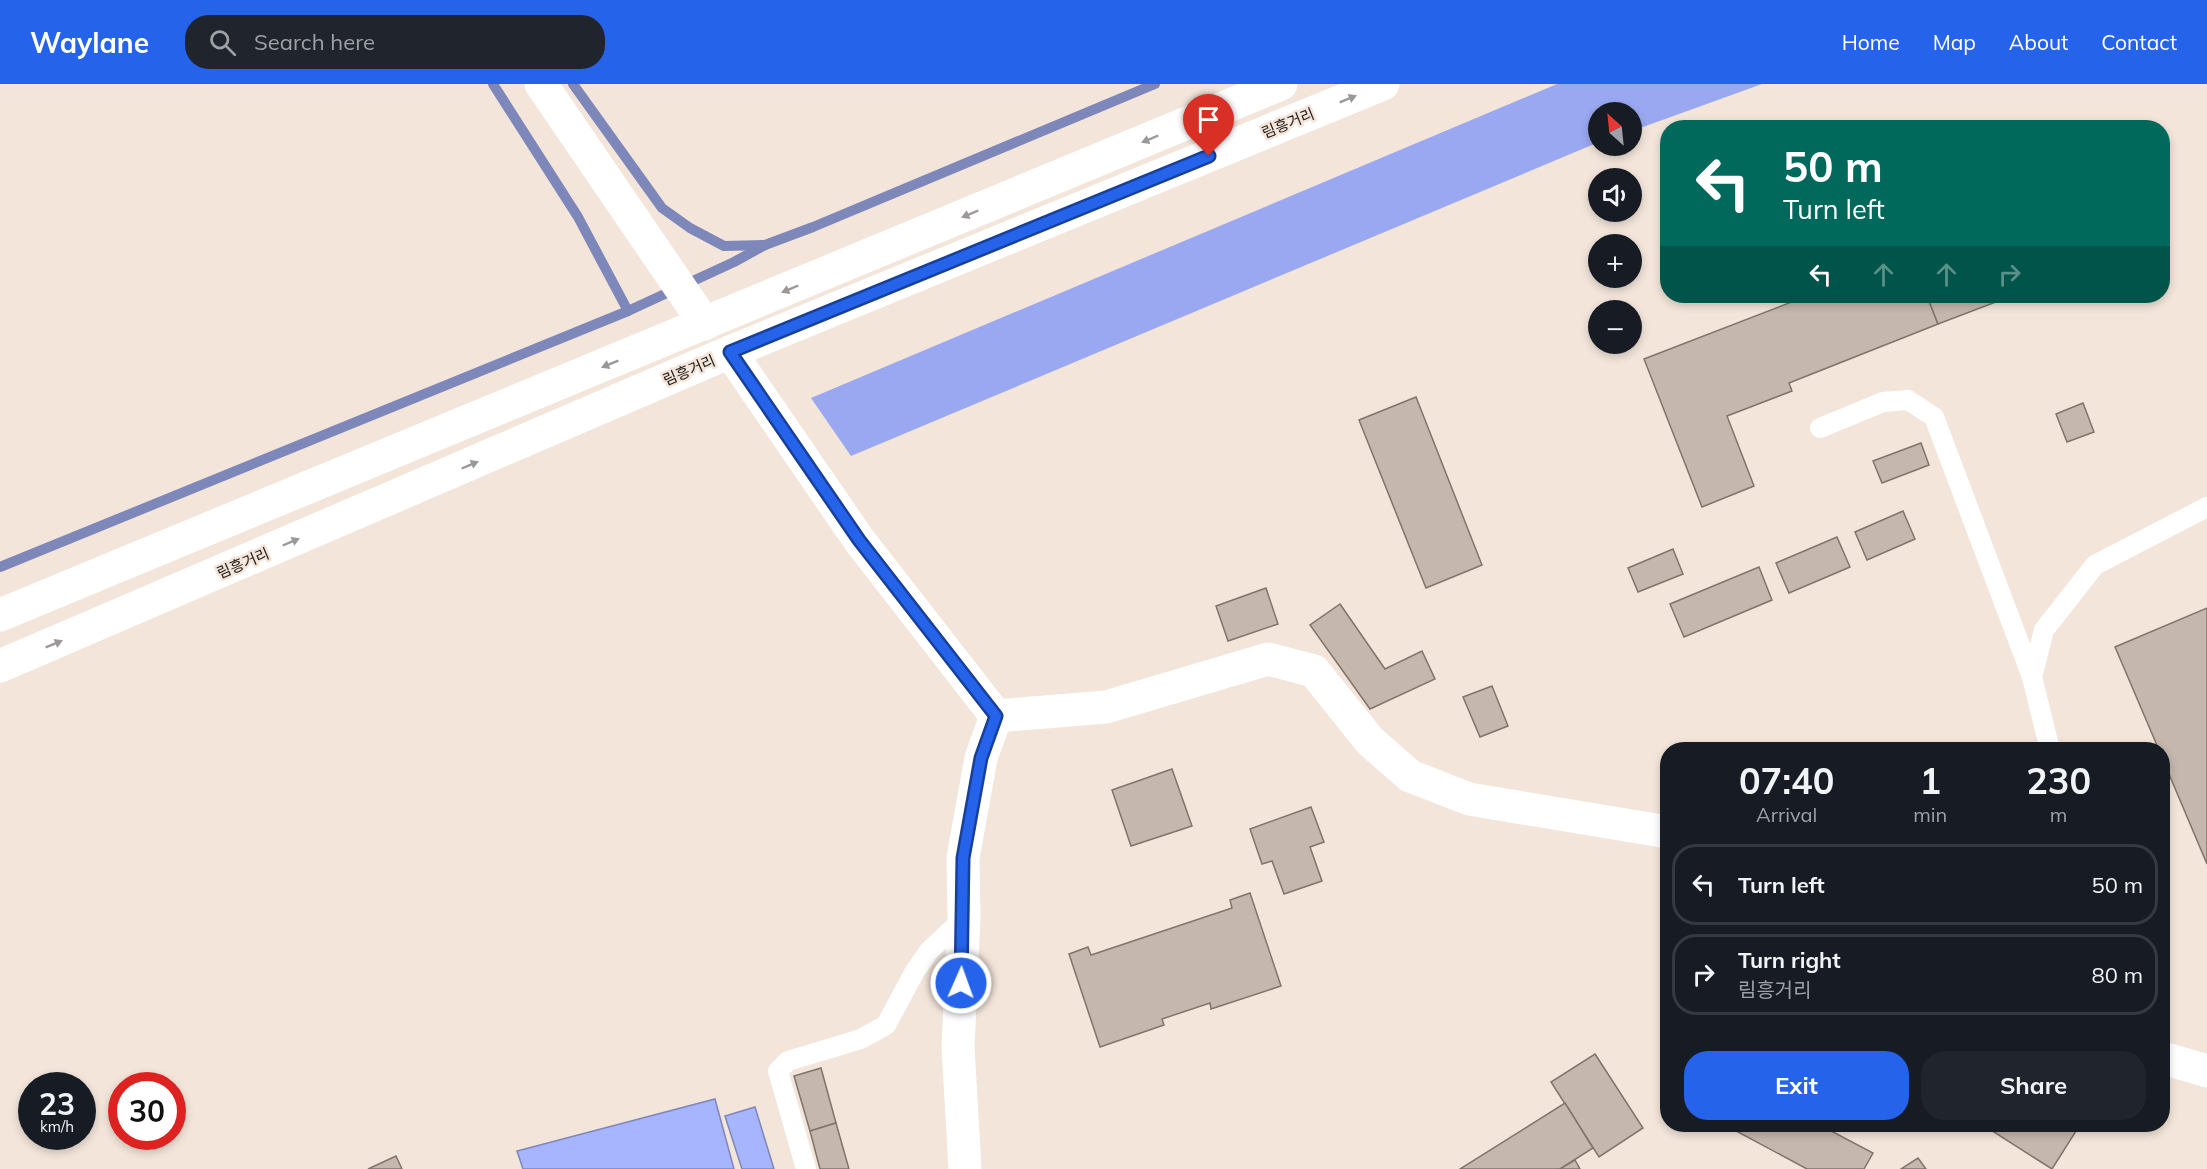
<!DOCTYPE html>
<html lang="en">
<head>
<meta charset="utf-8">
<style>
	body { margin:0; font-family:Mulish,"Noto Sans KR",sans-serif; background:#20242c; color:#f1f3f6; height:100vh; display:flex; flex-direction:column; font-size:22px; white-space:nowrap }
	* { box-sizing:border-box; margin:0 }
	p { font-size:20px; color:#9ea1a6 }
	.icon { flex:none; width:33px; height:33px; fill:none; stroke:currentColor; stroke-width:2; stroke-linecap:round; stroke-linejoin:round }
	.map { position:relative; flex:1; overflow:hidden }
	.panel { position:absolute; left:1660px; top:658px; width:510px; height:390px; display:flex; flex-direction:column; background:#171b24; border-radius:24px; box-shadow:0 3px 9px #0003 }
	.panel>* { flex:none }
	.hud { position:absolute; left:1660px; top:36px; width:510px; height:183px; border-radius:24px; box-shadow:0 3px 9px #0003; background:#00695c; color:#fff; overflow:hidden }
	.needle { width:39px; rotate:333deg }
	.controls { position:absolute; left:1588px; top:18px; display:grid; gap:12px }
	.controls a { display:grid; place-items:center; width:54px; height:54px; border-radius:50%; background:#171b24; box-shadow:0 3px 9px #0003; font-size:30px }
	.speed { position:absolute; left:18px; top:988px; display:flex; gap:12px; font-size:30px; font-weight:700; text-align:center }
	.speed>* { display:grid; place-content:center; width:78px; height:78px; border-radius:50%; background:#171b24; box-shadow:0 3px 9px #0003; line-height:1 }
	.speed small { font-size:15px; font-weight:400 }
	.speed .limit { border:9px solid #d22; background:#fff; color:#111 }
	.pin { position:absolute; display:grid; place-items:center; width:51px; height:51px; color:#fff; margin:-62px -26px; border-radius:50% 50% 50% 0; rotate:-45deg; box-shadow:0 0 6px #0007 }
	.pin .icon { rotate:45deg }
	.me { position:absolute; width:66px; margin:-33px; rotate:2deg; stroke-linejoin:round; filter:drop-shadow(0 0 4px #0008) }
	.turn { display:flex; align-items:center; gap:21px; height:126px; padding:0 24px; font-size:27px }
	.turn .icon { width:78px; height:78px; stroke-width:2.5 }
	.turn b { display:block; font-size:42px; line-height:51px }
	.lanes { display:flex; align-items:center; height:57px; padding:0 24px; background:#0003; justify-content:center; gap:30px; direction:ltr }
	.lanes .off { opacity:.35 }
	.eta { display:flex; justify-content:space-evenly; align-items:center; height:102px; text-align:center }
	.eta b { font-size:36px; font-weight:700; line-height:42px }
	.cta { display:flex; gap:12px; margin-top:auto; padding:12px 24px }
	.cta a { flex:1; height:69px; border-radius:24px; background:#2563eb; color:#fff; font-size:24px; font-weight:700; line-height:69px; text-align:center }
	.cta a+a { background:#20242c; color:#f1f3f6 }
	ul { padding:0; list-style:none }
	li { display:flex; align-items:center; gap:18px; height:81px; margin:0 12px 9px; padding:0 12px; border:3px solid #363941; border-radius:24px }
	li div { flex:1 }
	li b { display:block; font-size:22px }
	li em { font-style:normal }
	header { display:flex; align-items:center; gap:36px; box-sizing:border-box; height:84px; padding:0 30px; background:#2563eb; color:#fff }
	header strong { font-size:28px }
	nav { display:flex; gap:33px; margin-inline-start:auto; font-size:21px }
	.search { width:420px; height:54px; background:#20242c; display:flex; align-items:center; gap:15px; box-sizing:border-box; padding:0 21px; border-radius:24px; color:#9ea1a6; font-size:22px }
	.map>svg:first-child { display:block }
	.forest { fill:#9aa8f1 }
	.water { fill:#a6b5fe; stroke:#7e87b9; stroke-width:1.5 }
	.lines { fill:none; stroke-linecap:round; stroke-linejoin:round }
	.stream { stroke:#7e87b9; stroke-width:10 }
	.building { fill:#c5b7ad; stroke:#80746a; stroke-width:1.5 }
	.service { stroke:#fff; stroke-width:20 }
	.minor { stroke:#fff; stroke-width:33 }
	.tertiary { stroke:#fff; stroke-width:33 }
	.primary { stroke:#fff; stroke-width:33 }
	.oneway { fill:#9b9897 }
	.route-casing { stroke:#184099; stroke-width:15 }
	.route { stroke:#2563eb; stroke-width:10 }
	.labels { text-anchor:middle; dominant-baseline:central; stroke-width:5; stroke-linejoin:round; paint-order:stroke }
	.street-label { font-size:15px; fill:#201b18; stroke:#f3e5da }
</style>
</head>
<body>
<header>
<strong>Waylane</strong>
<div class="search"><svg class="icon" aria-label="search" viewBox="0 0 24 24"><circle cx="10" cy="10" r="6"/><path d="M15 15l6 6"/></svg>Search here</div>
<nav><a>Home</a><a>Map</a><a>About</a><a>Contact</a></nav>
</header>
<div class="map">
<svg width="2207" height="1085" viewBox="0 0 2207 1085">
	<rect width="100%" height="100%" fill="#f3e5da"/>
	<path class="forest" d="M 1557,0 L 1762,0 L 1632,47 L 1632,28 L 1599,28 L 1599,58 L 851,372 L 811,314 Z"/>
	<g class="water">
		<path d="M 715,1015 L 734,1085 L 523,1085 L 517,1067 Z"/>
		<path d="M 755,1023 L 774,1085 L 742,1085 L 725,1032 Z"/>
	</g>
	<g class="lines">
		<g class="stream">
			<path d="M 493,0 L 578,133 L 628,227"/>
			<path d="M 573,0 L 662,124 L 690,144 L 724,162 L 765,161 L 813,143 L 1155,0"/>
			<path d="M 0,483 L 628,227 L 734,178 L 765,161"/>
		</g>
	</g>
	<g class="building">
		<path d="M 1807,212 L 1927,212 L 1938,240 L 1789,299 L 1792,307 L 1727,332 L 1754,402 L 1702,423 L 1644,275 Z"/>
		<path d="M 1927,212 L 2008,212 L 2009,213 L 1938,240 Z"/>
		<path d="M 1416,313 L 1482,481 L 1426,504 L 1359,336 Z"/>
		<path d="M 2083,319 L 2094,348 L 2067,358 L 2056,330 Z"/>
		<path d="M 1921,359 L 1929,381 L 1882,399 L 1873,377 Z"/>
		<path d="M 1903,427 L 1915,455 L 1867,476 L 1855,448 Z"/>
		<path d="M 1837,453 L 1850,483 L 1789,509 L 1776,479 Z"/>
		<path d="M 1673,465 L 1683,490 L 1638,508 L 1628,484 Z"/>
		<path d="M 1759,483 L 1772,516 L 1684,553 L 1670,520 Z"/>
		<path d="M 1266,504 L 1278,540 L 1228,557 L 1216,522 Z"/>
		<path d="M 1340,520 L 1385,585 L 1422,567 L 1435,595 L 1370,625 L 1310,541 Z"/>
		<path d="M 2207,524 L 2207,780 L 2163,676 L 2163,666 L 2159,666 L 2115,563 Z"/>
		<path d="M 1492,602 L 1508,642 L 1480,653 L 1463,613 Z"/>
		<path d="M 1172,685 L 1192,742 L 1131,762 L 1112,706 Z"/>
		<path d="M 1311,723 L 1324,758 L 1310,763 L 1322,797 L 1284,810 L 1272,777 L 1262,780 L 1250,745 Z"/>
		<path d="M 1250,809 L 1281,902 L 1211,925 L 1210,919 L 1162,935 L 1164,941 L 1100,963 L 1069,870 L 1088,863 L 1091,871 L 1232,824 L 1230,816 Z"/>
		<path d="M 1595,970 L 1643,1044 L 1599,1073 L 1551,998 Z"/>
		<path d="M 821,984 L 836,1039 L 810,1047 L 794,992 Z"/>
		<path d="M 1565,1019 L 1593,1064 L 1560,1085 L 1460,1085 Z"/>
		<path d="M 836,1039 L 849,1085 L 820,1085 L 810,1047 Z"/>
		<path d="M 1725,1041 L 1820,1041 L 1873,1069 L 1864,1085 L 1807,1085 Z"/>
		<path d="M 1983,1041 L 2074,1041 L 2078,1044 L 2052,1085 Z"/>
		<path d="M 396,1072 L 402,1085 L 368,1085 Z"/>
		<path d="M 1918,1074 L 1926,1085 L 1901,1085 Z"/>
		<path d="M 1575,1076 L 1580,1085 L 1560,1085 Z"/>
	</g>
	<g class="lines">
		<g class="service">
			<path d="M 1820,344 L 1883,318 L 1908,316 L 1934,333 L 2032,593"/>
			<path d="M 2050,666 L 2032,593 L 2044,546 L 2095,481 L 2207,423"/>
			<path d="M 806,1085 L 778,987 L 788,977 L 861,955 L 886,941 L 915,887 L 929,867 L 964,834"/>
		</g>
		<g class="minor">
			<path d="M 730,268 L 859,456 L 996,632 L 981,674 L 963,774 L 964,834 L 958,963 L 965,1085"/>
			<path d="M 996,632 L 1106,623 L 1268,575 L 1314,587 L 1370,657 L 1410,692 L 1469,715 L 1668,748"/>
			<path d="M 2163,974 L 2207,987"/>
		</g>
		<path class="tertiary" d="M 541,0 L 705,240"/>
		<g class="primary">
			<path d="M 0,531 L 1281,0"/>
			<path d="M 0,582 L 730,268 L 1383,0"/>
		</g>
	</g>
	<defs><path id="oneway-solid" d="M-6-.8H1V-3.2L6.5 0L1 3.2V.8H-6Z" transform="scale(1.5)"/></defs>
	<g class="oneway">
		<use href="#oneway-solid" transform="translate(1348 15) rotate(-22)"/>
		<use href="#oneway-solid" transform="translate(1150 55) rotate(157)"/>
		<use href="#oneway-solid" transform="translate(970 130) rotate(157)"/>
		<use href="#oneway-solid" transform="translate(790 205) rotate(157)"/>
		<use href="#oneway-solid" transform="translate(610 280) rotate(158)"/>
		<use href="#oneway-solid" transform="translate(470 381) rotate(-23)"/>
		<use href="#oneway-solid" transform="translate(291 458) rotate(-23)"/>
		<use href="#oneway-solid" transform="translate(54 560) rotate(-22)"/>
	</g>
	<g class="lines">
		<defs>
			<path id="route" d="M 961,899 L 963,774 L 981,674 L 996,632 L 859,456 L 730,268 L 1209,72"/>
		</defs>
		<use href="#route" class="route-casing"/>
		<use href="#route" class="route"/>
	</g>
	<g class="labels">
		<g class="street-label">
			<text transform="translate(1288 39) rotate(-22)">림흥거리</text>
			<text transform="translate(689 286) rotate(-23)">림흥거리</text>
			<text transform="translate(243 479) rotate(-23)">림흥거리</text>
		</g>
	</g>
</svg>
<div class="controls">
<a><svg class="needle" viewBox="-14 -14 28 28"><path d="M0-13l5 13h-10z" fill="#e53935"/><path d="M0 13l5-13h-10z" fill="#9ea1a6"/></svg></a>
<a><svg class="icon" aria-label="sound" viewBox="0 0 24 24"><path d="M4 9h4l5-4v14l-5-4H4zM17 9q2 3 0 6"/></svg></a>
<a>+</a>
<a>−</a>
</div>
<div class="speed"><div>23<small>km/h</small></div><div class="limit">30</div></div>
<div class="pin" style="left:1209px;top:72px;background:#d93025"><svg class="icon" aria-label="arrive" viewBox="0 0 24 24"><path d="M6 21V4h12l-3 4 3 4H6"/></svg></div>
<svg class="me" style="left:961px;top:899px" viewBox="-20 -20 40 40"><circle r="17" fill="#2563eb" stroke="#fff" stroke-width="3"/><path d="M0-11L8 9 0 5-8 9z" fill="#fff"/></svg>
<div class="hud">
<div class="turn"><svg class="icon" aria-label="left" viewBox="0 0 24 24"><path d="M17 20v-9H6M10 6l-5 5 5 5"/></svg><div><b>50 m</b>Turn left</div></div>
<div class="lanes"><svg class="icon" aria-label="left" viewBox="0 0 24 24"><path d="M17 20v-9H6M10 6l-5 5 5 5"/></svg><svg class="icon off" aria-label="ahead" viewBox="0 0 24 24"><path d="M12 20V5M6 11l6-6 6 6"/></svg><svg class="icon off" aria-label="ahead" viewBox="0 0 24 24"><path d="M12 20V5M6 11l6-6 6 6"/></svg><svg class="icon off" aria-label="right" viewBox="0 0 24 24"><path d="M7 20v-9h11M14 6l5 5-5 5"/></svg></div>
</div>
<section class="panel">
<div class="eta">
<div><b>07:40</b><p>Arrival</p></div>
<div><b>1</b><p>min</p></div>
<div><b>230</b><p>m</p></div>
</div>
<ul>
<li><svg class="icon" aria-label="left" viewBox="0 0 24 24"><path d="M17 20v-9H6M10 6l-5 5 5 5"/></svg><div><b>Turn left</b></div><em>50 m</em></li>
<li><svg class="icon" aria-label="right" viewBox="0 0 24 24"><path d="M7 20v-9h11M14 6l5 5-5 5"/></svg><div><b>Turn right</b><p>림흥거리</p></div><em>80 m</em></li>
</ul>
<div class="cta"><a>Exit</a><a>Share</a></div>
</section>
</div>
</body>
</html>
